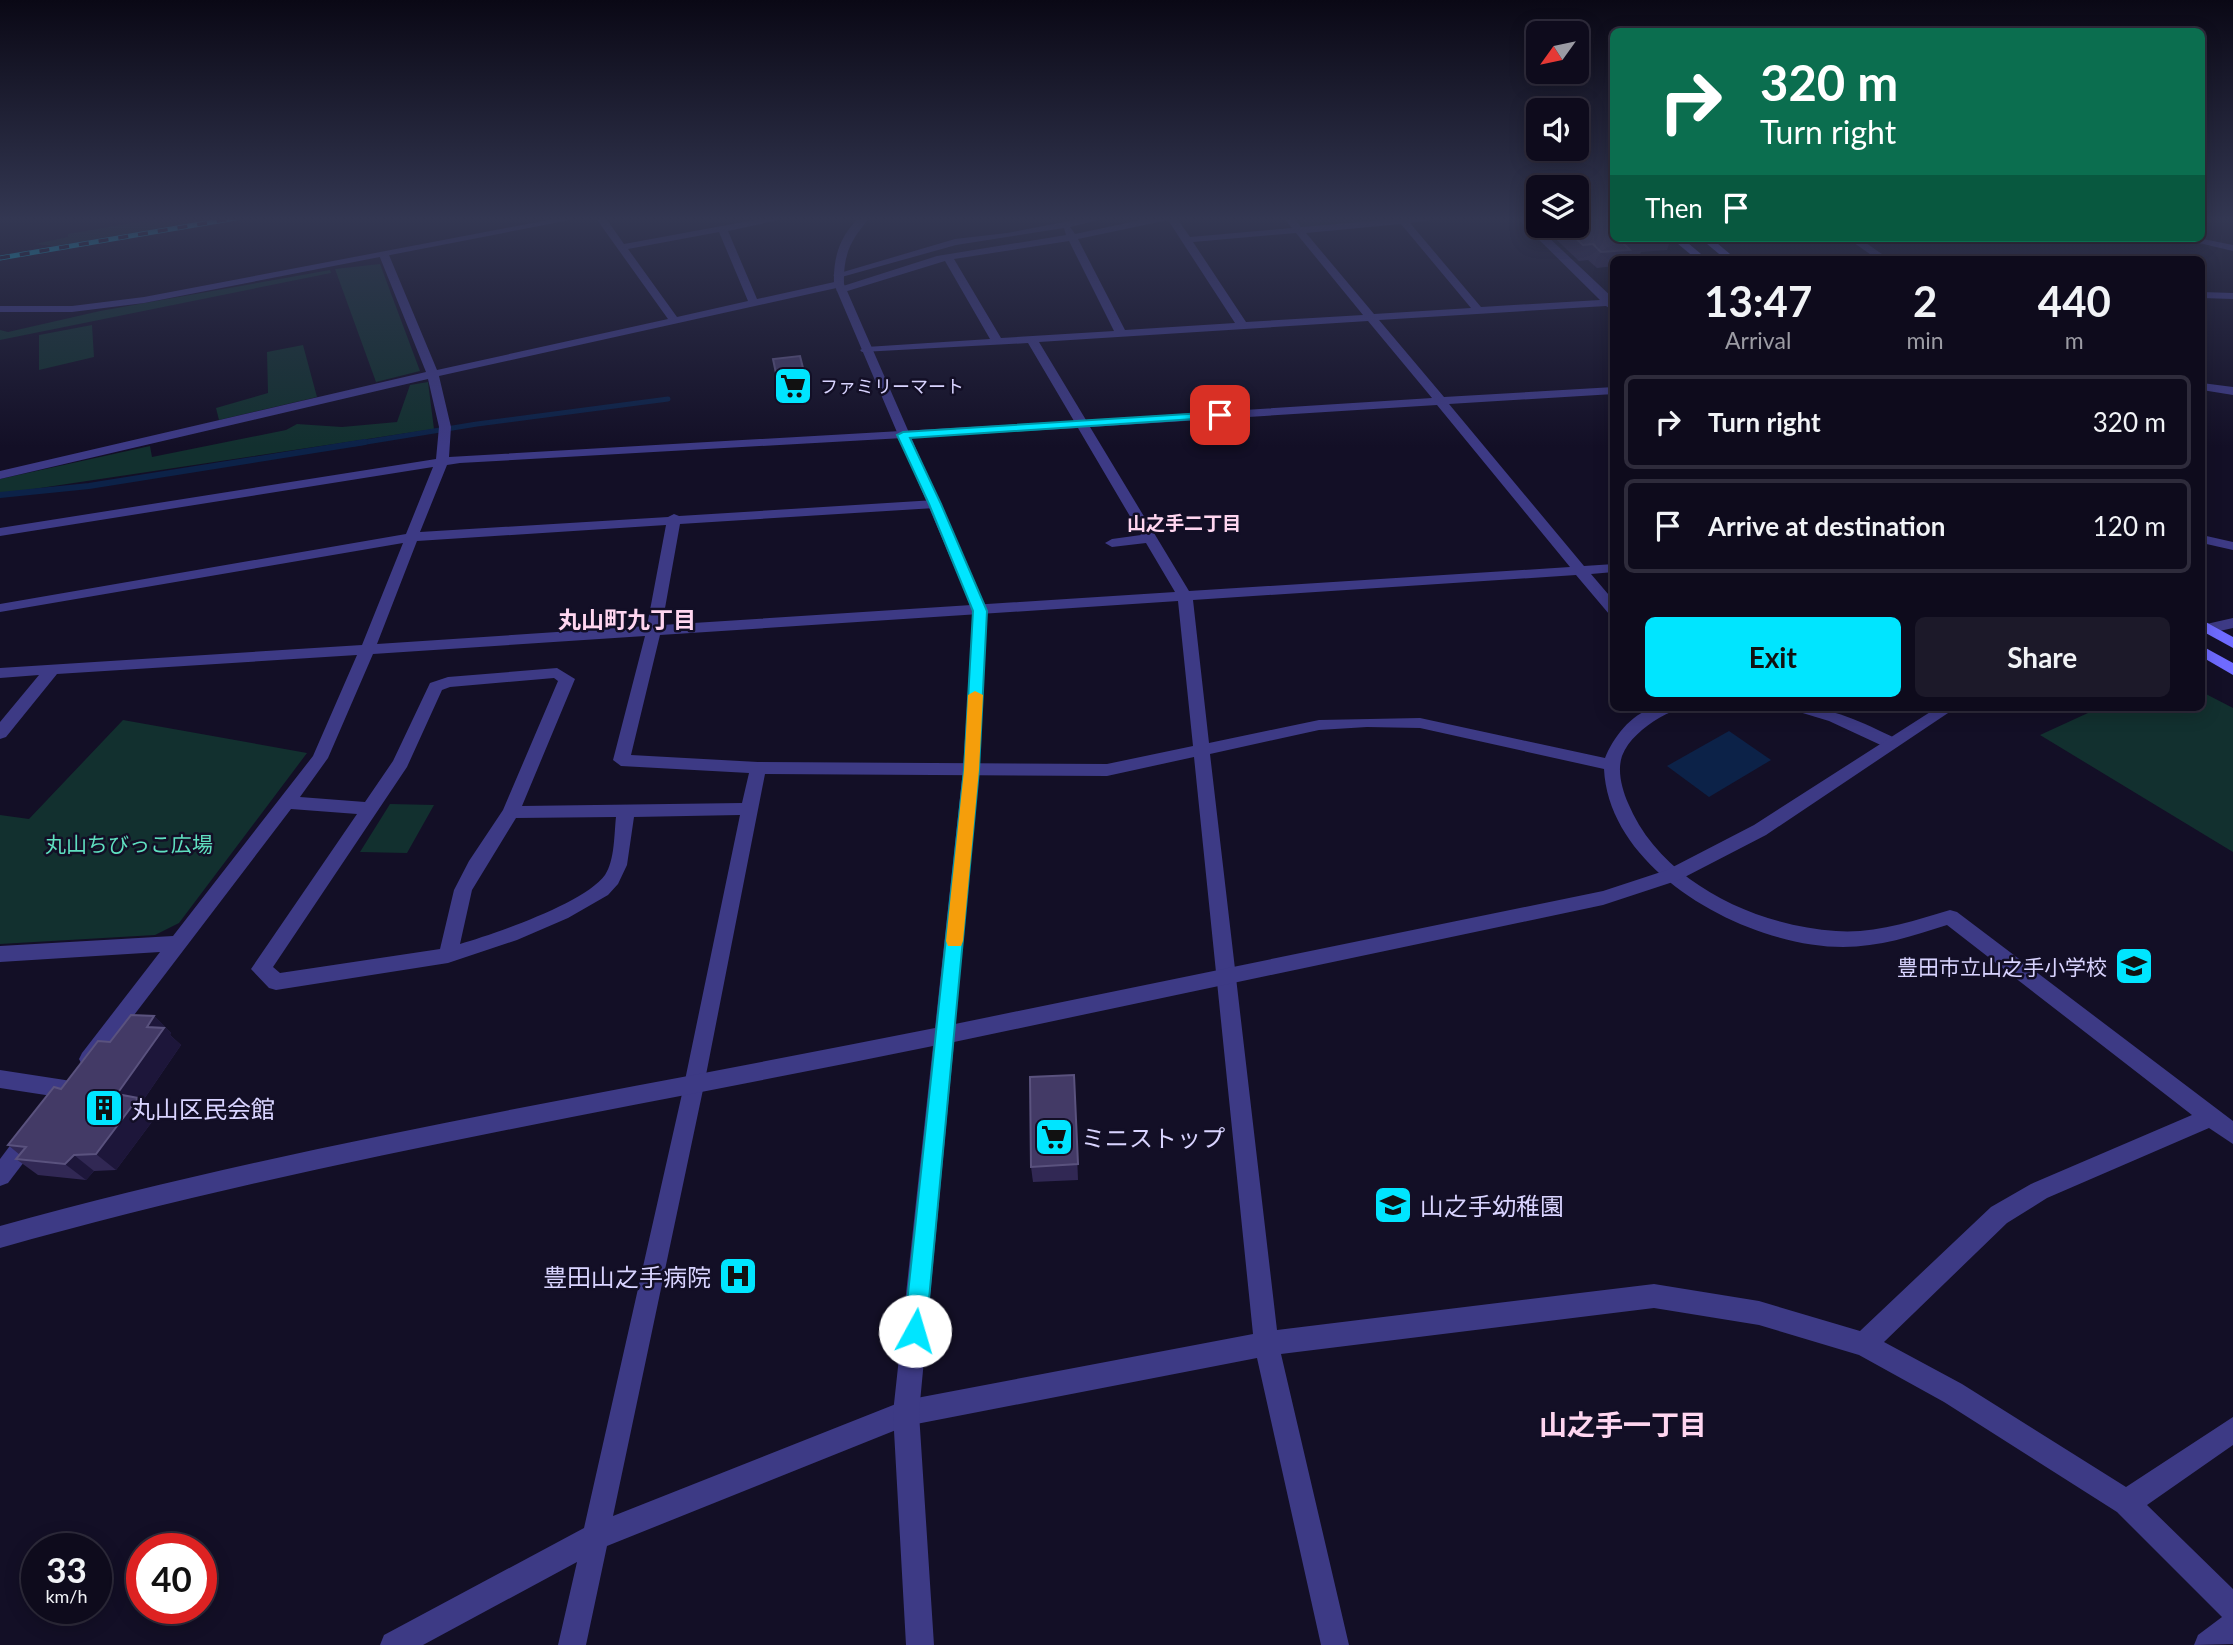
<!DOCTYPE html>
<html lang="en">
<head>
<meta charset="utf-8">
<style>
	body { margin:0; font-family:Lato,"Noto Sans JP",sans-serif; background:#1c1929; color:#f1f3f6; height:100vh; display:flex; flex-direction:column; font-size:26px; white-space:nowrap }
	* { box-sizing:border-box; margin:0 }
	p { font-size:23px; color:#9b9ba3 }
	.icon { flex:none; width:38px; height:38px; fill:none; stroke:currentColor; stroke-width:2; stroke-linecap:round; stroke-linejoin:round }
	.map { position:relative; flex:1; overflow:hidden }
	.drawer { position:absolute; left:1610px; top:256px; width:595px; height:455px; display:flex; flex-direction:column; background:#0e0b1c; border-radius:10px; box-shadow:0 4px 18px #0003,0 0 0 2px #2e2b3b }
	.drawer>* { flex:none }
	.guide { position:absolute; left:1610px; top:28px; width:595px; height:214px; border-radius:10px; box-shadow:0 4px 18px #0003,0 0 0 2px #2e2b3b; background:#0b6e4f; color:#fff; overflow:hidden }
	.needle { width:46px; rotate:237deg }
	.fabs { position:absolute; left:1526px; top:21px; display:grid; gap:14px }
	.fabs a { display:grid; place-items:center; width:63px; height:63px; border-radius:10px; background:#0e0b1c; box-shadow:0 4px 18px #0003,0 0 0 2px #2e2b3b; font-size:35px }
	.speed { position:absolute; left:21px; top:1533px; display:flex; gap:14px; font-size:35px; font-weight:700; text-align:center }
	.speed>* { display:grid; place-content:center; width:91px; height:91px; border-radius:50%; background:#0e0b1c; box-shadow:0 4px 18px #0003,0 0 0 2px #2e2b3b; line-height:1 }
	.speed small { font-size:18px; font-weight:400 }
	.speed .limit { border:10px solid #d22; background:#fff; color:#111 }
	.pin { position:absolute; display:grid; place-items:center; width:60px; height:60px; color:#fff; margin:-30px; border-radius:14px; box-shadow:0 4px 10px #0006 }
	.me { position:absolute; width:77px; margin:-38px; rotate:6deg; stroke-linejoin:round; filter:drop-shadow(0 0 5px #0008) }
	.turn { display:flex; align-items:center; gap:24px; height:147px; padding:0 35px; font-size:32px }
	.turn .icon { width:91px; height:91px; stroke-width:2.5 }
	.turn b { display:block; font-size:49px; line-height:60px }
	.then { display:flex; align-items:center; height:66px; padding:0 35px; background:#0003; gap:14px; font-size:26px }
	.eta { display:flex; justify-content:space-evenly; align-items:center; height:119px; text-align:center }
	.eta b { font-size:42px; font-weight:700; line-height:49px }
	.action { display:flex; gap:14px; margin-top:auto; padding:14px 35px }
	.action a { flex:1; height:80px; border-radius:10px; background:#00e5ff; color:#111; font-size:28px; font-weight:700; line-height:80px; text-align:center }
	.action a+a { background:#1c1929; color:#f1f3f6 }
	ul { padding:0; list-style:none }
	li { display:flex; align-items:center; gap:21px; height:94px; margin:0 14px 10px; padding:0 21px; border:4px solid #2e2b3b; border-radius:10px }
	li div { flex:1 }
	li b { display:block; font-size:26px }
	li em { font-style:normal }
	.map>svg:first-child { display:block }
	.green { fill:#12302f }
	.water { fill:#0c2248 }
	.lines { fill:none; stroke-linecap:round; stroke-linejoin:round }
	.stream-far1 { stroke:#0c2248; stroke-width:5 }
	.stream { stroke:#0c2248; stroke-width:6 }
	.minor { fill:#3d3a85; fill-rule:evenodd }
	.tertiary { fill:#3d3a85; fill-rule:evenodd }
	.secondary { fill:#6f6bff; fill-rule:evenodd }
	.rail-casing { stroke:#00e5ff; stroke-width:5 }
	.rail { stroke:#130f26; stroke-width:3.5; stroke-dasharray:10; stroke-linecap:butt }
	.wall { fill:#312854 }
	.shaded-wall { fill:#1d163a }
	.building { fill:#433a66; stroke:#5a527e; stroke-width:2 }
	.route { fill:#00e5ff; stroke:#0095a6; stroke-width:2 }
	.slow { fill:#f59e0b }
	.labels { text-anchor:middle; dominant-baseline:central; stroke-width:5; stroke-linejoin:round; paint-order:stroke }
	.far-poi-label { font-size:18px; fill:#d9d4ff; stroke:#130f26; text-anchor:start }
	.far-neighbourhood-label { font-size:19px; font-weight:bold; fill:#ffd6f0; stroke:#130f26 }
	.park-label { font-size:21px; fill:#5fe0c0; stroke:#130f26 }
	.poi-label { font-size:21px; fill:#d9d4ff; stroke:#130f26; text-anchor:end }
	.neighbourhood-label { font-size:23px; font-weight:bold; fill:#ffd6f0; stroke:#130f26 }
	.near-poi-label { font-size:24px; fill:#d9d4ff; stroke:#130f26; text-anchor:start }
	.near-neighbourhood-label { font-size:28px; font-weight:bold; fill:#ffd6f0; stroke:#130f26 }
</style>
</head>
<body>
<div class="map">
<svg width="2233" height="1645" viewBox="0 0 2233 1645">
	<rect width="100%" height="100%" fill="#130f26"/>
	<g class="green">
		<path d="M 167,217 L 226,217 L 54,246 L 35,244 L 68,237 L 68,234 Z"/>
		<path d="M 1291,217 L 1397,217 L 1399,220 L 1299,227 Z"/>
		<path d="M 380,264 L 420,371 L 376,382 L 335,269 Z"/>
		<path d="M 330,270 L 331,273 L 0,340 L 0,330 L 8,332 L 100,311 Z"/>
		<path d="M 92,325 L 94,357 L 39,370 L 39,335 Z"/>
		<path d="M 303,345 L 317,397 L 219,420 L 216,408 L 268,393 L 267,352 Z"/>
		<path d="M 428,382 L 434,429 L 0,494 L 0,479 L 150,446 L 152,457 L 286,430 L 297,424 L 342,427 L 397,422 L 410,385 Z"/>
		<path d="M 2202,692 L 2233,708 L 2233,852 L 2040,735 L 2101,707 L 2202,707 Z"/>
		<path d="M 123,720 L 307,753 L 179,923 L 155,935 L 0,944 L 0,815 L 29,819 Z"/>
		<path d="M 390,804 L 434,805 L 407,853 L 360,852 Z"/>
	</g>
	<path class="water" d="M 1729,731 L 1771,760 L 1709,797 L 1667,766 Z"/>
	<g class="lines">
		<path class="stream-far1" d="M 354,444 L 477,424 L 668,399"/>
		<path class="stream" d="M 0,495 L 89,486 L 365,442"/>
		<g class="minor">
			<path d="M 595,217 L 605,217 L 624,244 L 771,217 L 792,217 L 728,231 L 757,299 L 839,281 L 843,282 L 843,286 L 937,256 L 1066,235 L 1064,228 L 956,245 L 838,278 L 833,275 L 955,239 L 1007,233 L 1090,217 L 1111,217 L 1070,227 L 1075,234 L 1155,217 L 1176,217 L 1190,237 L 1292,228 L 1283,217 L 1293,217 L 1301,227 L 1397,219 L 1395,217 L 1456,217 L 1410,223 L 1481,307 L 1600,300 L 1516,217 L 1527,217 L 1614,299 L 1614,311 L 1606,306 L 1379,320 L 1444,397 L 1614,387 L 1614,394 L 1449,404 L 1584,566 L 1614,564 L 1614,572 L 1591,574 L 1614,601 L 1614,615 L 1609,614 L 1576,575 L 1193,600 L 1209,743 L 1319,720 L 1420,718 L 1605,758 C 1613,738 1631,714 1653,708 C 1659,705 1669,707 1676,707 C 1672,713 1665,714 1659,718 C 1644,727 1628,740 1622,756 C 1617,771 1622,789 1628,803 C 1660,881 1755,926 1836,931 C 1874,934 1913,921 1950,910 L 1957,912 L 2233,1121 L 2233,1144 L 2209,1128 L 2047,1198 L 2007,1223 L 1884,1342 L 1962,1384 L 2126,1487 L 2233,1417 L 2233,1445 L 2147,1505 L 2233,1589 L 2233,1644 L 2194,1645 L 2198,1635 L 2222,1617 L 2117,1512 L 1944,1402 L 1859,1355 L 1759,1325 L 1654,1308 L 1281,1354 L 1349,1645 L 1321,1645 L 1257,1358 L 906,1426 L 607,1546 L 586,1645 L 558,1645 L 577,1562 L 423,1645 L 380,1645 L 384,1635 L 584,1528 L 684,1085 L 740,815 L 634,817 L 627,865 L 618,884 L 608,895 L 568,918 L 517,940 L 448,963 L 276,990 L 269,988 L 251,969 L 357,814 L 291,809 L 96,1065 L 89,1068 L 82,1065 L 79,1059 L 82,1053 L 160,952 L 0,962 L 0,946 L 173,936 L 313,756 L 357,655 L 57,674 L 6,737 L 0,739 L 0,722 L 39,675 L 0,678 L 0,668 L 362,645 L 403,543 L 0,612 L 0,604 L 406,534 L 433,467 L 0,536 L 0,528 L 436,459 L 439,427 L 428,379 L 0,479 L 0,471 L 426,372 L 379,255 L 384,252 L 389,255 L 437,370 L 668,319 ZM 1168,220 L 1235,323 L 1125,330 L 1078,239 ZM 1401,224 L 1471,308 L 1374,314 L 1306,233 ZM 719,232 L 748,301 L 677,317 L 628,249 ZM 1296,233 L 1363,315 L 1246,322 L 1193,242 ZM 1069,241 L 1114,331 L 1001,338 L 954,259 ZM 945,261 L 990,339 L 866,347 L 860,350 L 862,352 L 1028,343 L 1074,421 L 449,457 L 451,427 L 439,376 L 841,287 L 836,290 L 841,293 ZM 1368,321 L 1432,398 L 1086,420 L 1039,342 ZM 1437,405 L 1570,567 L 1189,591 L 1090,427 ZM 1078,428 L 1141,535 L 1112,539 L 1105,543 L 1112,547 L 1146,543 L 1175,592 L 662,625 L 680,524 L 935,508 L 942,504 L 935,500 L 679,516 L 674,514 L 668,517 L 420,532 L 447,465 L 460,463 ZM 666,525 L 647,626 L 377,644 L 417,541 ZM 1178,601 L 1193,746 L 1107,764 L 758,762 L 631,755 L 660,635 ZM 645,636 L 613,760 L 621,766 L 749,773 L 742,803 L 522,806 L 575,679 L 557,668 L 448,677 L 430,683 L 393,761 L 365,802 L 300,797 L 328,758 L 373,654 ZM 554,678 L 558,681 L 503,810 L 469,861 L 454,890 L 440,949 L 280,973 L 273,967 L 407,767 L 442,690 L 450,687 ZM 1367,727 L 1420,728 L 1604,769 C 1609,873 1749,947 1843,947 C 1879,947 1913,936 1947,925 L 2192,1115 L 2031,1184 L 1991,1207 L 1860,1331 L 1759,1301 L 1654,1284 L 1277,1330 L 1210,754 L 1319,730 ZM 1194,757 L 1253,1334 L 906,1400 L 613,1516 L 704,1085 L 765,774 L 1107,776 ZM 616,817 C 614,834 615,860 605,875 C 585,903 494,934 460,944 L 472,890 L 516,818 Z"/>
			<path d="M 845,217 L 862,217 L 867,220 L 862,223 Z"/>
			<path d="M 1847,238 L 1859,238 L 1889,259 L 1877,259 Z"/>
			<path d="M 2178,238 L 2198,238 L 2233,245 L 2233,251 Z"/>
			<path d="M 2202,292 L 2233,293 L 2233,299 L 2202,298 Z"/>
			<path d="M 2202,383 L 2233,387 L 2233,395 L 2202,390 Z"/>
			<path d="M 2202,535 L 2233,542 L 2233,550 L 2202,543 Z"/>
			<path d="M 1794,707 C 1834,707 1861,722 1897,739 L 1899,743 L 1897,747 L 1885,747 L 1829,721 L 1796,711 Z"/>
			<path d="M 0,1070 L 65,1080 L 72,1082 L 76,1089 L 72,1096 L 65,1098 L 0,1088 Z"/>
			<path d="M 32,1124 L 40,1127 L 43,1134 L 40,1141 L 8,1183 L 0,1186 L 0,1159 L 24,1127 Z"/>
		</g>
		<g class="tertiary">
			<path d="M 564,217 L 585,217 L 144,303 L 72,312 L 0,312 L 0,306 L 72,306 L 144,297 Z"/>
			<path d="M 860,217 L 871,217 C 851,238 843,255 844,284 L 987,611 L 979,770 L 955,1024 L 1603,891 L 1667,870 L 1754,825 L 1938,707 L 1957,707 L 1766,835 L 1679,880 L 1603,905 L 954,1042 L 919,1413 L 934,1645 L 906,1645 L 893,1413 L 933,1046 C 621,1110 307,1161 0,1248 L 0,1226 C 307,1141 622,1091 935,1028 L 963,770 L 973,611 L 834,284 C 833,257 840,235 860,217 Z"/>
			<path d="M 2233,618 L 2233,628 L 2202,635 L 2202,625 Z"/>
		</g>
		<g class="secondary">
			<path d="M 1671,238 L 1682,238 L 1707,259 L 1696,259 Z"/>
			<path d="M 1700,238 L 1711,238 L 1736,259 L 1725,259 Z"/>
			<path d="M 2202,620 L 2233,637 L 2233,648 L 2202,631 Z"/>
			<path d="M 2202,646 L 2233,663 L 2233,675 L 2202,657 Z"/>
		</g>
		<defs>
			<path id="rail" d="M 0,258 L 242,217"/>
		</defs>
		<use href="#rail" class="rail-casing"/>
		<use href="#rail" class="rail"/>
	</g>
	<g class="wall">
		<path d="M 1542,226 L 1577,226 L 1614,238 L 1671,238 L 1667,250 L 1641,252 L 1639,257 L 1628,258 L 1628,259 L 1614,259 L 1614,266 L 1597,268 L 1588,260 L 1579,261 Z"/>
		<path d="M 154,1016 L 171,1033 L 170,1035 L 181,1045 L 142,1102 L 157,1115 L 116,1170 L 94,1171 L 86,1180 L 38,1175 L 16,1159 L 20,1155 L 8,1145 L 61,1089 L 110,1042 Z"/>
		<path d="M 1074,1075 L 1078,1180 L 1033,1182 L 1031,1167 Z"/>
	</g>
	<g class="shaded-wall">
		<path d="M 806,380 L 810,396 L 782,400 L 778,383 Z"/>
		<path d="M 154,1016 L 171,1033 L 170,1035 L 181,1045 L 142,1102 L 157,1115 L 116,1170 L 96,1154 L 117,1094 L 147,1027 Z"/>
		<path d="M 74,1155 L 94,1171 L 86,1180 L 65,1164 Z"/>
	</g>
	<g class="building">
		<path d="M 1577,217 L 1614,217 L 1614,238 L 1640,238 L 1644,241 L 1623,243 L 1630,250 L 1601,252 L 1593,244 L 1583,245 L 1562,226 L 1577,226 Z"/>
		<path d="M 800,356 L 806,380 L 778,383 L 773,359 Z"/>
		<path d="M 131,1015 L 154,1016 L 147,1027 L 164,1028 L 117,1094 L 138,1098 L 96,1154 L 74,1155 L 65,1164 L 16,1159 L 26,1147 L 8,1145 L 54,1087 L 61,1089 L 98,1041 L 110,1042 Z"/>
		<path d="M 1074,1075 L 1078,1164 L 1031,1167 L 1030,1077 Z"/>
	</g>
	<linearGradient id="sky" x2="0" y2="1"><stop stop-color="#0a0815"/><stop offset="0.49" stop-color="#333752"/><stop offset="1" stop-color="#333752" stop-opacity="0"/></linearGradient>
	<rect width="2233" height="447" fill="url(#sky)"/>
	<path class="route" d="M 1220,412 L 1224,413 L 1224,417 L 910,438 L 941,504 L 987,611 L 979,770 L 926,1331 L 923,1339 L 915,1342 L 907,1339 L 904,1331 L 964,770 L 973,611 L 929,504 L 897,435 L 903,432 Z"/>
	<path class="slow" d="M 975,691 L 983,695 L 979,770 L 963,941 L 961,946 L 948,946 L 946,941 L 964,770 L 968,695 Z"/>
	<defs>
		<symbol id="supermarket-square" viewBox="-11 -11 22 22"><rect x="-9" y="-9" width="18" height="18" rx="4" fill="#00e5ff" stroke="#130f26"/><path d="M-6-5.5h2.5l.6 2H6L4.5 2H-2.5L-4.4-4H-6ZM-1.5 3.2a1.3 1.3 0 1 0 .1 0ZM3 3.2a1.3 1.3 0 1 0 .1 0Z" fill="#111"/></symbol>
		<symbol id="school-square" viewBox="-11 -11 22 22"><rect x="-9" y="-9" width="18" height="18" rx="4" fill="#00e5ff" stroke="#130f26"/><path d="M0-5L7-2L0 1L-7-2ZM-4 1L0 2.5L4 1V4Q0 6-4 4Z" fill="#111"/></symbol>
		<symbol id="building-square" viewBox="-11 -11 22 22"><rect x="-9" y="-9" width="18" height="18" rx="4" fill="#00e5ff" stroke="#130f26"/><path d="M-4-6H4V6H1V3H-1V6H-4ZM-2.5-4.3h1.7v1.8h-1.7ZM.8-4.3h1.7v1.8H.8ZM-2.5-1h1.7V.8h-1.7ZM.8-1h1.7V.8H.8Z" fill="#111"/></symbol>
		<symbol id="hospital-square" viewBox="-11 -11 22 22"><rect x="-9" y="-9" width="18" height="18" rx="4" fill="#00e5ff" stroke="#130f26"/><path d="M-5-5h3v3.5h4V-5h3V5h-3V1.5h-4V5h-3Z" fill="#111"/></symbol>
	</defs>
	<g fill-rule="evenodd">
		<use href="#supermarket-square" x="771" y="364" width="44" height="44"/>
		<use href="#school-square" x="2112" y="944" width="44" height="44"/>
		<use href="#building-square" x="82" y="1086" width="44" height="44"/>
		<use href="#supermarket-square" x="1032" y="1115" width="44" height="44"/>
		<use href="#school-square" x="1371" y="1183" width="44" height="44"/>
		<use href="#hospital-square" x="716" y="1254" width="44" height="44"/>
	</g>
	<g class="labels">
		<g class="far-poi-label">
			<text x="820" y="386">ファミリーマート</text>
		</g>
		<g class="far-neighbourhood-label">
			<text x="1184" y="522">山之手二丁目</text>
		</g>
		<g class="park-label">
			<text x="129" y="843">丸山ちびっこ広場</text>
		</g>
		<g class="poi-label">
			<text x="2107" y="966">豊田市立山之手小学校</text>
		</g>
		<g class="neighbourhood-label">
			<text x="627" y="619">丸山町九丁目</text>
		</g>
		<g class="near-poi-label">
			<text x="131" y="1108">丸山区民会館</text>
			<text x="1081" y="1137">ミニストップ</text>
			<text x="1420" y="1205">山之手幼稚園</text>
			<text x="711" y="1276" text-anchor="end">豊田山之手病院</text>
		</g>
		<g class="near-neighbourhood-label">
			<text x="1623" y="1424">山之手一丁目</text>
		</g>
	</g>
</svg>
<div class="fabs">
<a><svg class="needle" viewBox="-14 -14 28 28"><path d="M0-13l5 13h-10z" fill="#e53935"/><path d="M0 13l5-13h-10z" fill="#9b9ba3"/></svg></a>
<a><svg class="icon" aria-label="sound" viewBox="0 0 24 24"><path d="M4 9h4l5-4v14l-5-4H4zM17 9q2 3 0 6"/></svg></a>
<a><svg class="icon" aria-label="layers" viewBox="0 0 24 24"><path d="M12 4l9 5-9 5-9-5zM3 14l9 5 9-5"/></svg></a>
</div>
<div class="speed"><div>33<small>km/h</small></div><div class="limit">40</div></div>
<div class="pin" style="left:1220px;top:415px;background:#d93025"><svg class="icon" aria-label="arrive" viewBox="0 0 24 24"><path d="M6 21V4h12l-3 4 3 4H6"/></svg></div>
<svg class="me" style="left:915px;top:1331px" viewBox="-20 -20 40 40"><circle r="19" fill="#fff"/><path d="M0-13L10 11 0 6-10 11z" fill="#00e5ff"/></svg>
<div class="guide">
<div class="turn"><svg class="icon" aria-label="right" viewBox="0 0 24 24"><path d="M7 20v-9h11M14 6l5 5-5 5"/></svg><div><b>320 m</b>Turn right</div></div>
<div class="then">Then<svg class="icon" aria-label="arrive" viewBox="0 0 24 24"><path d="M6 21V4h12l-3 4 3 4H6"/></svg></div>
</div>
<section class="drawer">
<div class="eta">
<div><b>13:47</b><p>Arrival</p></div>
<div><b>2</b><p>min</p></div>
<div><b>440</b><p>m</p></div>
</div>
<ul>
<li><svg class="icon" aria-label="right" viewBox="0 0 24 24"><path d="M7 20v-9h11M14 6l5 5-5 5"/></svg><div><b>Turn right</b></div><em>320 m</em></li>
<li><svg class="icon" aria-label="arrive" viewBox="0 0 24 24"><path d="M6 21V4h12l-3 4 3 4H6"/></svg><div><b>Arrive at destination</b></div><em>120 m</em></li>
</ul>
<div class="action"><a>Exit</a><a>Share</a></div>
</section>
</div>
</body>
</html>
